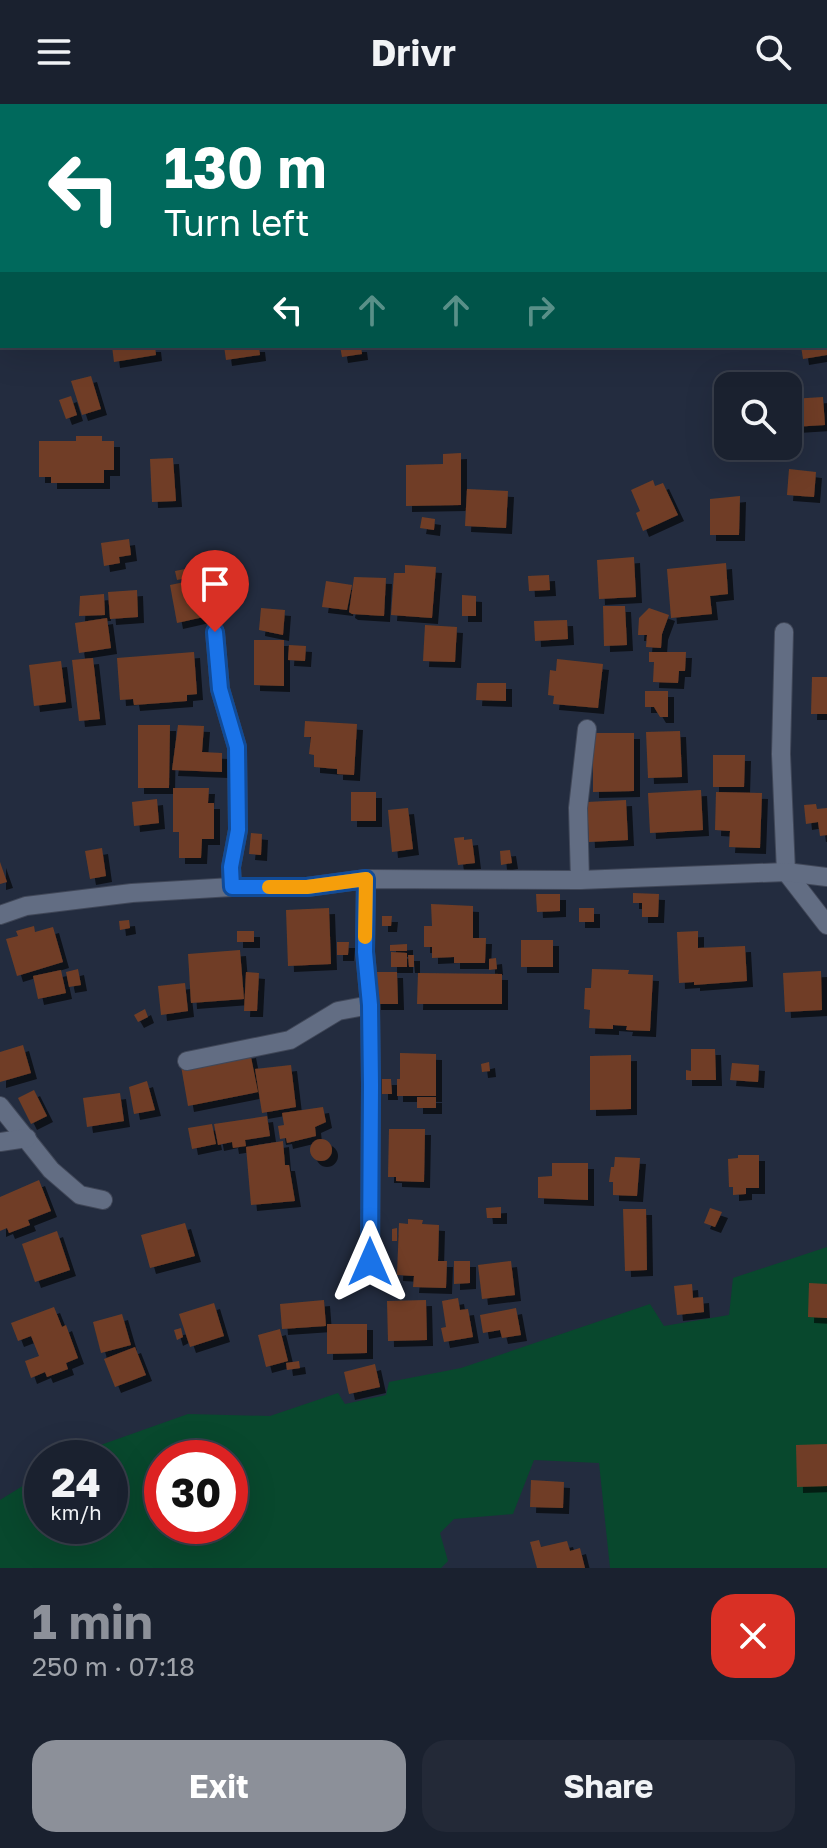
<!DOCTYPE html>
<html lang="en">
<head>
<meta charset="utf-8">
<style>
	body { margin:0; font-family:"Golos Text",sans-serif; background:#232937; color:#f1f3f6; height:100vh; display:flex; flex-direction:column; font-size:30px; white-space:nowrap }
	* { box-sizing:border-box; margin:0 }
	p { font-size:26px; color:#9fa3aa }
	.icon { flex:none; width:44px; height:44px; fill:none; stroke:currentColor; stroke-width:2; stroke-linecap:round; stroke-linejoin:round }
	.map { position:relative; height:1464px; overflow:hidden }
	.panel { display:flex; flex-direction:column; background:#1a212f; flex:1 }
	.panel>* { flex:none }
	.top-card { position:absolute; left:0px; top:0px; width:828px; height:244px; box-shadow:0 8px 32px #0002,0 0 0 2px #383e4b; background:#00695c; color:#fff; overflow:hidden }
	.buttons { position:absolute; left:714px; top:268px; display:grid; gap:16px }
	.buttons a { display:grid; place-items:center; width:88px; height:88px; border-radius:16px; background:#1a212f; box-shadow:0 8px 32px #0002,0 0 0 2px #383e4b; font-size:40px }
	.speed { position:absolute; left:24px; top:1336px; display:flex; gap:16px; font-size:40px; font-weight:700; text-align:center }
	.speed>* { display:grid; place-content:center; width:104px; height:104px; border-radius:50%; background:#1a212f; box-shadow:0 8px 32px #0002,0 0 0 2px #383e4b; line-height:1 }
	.speed small { font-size:20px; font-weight:400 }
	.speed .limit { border:12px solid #d22; background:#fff; color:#111 }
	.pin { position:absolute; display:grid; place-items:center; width:68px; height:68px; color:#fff; margin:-82px -34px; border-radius:50% 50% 50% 0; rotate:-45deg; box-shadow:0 0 8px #0007 }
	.pin .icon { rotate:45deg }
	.me { position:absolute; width:88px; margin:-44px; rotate:0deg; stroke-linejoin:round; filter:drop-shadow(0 0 6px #0008) }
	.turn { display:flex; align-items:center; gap:28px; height:168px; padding:0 32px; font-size:36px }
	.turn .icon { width:104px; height:104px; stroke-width:2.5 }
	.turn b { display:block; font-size:56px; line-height:68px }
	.lanes { display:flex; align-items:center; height:76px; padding:0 32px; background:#0003; justify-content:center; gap:40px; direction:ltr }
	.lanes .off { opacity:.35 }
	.round { display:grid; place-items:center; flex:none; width:84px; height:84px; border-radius:24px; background:#232937 }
	.overview { display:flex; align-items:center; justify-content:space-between; height:136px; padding:0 32px }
	h1 { font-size:48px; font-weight:700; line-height:60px; color:#8c9099 }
	.button { display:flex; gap:16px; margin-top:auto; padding:16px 32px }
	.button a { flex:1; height:92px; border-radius:24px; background:#8c9099; color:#fff; font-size:32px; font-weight:700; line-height:92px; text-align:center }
	.button a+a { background:#232937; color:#f1f3f6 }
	header { display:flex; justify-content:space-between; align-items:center; height:104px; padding:0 32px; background:#1a212f; font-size:36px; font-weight:700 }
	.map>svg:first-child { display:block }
	.green { fill:#08482d; fill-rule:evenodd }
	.building { fill:#703e25; filter:url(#shadow) }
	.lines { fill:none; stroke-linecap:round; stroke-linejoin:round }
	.street-casing { stroke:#404758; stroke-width:20 }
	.street { stroke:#626d83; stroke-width:18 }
	.route-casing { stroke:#114b97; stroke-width:20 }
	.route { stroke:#1a73e8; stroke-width:14 }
	.slow { stroke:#f59e0b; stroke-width:14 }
</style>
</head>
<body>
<header><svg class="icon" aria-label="menu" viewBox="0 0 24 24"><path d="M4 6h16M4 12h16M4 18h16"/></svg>Drivr<svg class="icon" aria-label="search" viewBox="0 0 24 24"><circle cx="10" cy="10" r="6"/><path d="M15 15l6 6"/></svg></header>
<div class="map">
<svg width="827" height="1464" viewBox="0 0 827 1464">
	<defs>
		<filter id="shadow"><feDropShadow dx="6" dy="6" stdDeviation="0" flood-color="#0009"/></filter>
	</defs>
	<rect width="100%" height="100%" fill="#232c3f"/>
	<path class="green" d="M 827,1143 L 827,1464 L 610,1464 L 599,1359 L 534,1356 L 513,1410 L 454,1415 L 440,1429 L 448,1457 L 441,1464 L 0,1464 L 0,1396 L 42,1370 L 42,1422 L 110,1422 L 110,1354 L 69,1354 L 78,1349 L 188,1310 L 270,1312 L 338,1289 L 345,1300 L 386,1291 L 389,1278 L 461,1264 L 650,1200 L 664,1222 L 729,1211 L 733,1174 ZM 162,1354 L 230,1354 L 230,1422 L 162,1422 Z"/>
	<g class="building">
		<path d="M 112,242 L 155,242 L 156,251 L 114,258 Z"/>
		<path d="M 224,242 L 259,242 L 260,251 L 226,256 Z"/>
		<path d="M 340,242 L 361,242 L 362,250 L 342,253 Z"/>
		<path d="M 801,242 L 827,242 L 827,251 L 803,255 Z"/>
		<path d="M 91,272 L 101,305 L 82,311 L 71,277 Z"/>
		<path d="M 71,292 L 77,311 L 66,315 L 59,296 Z"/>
		<path d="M 823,293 L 825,321 L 793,323 L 791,295 Z"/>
		<path d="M 76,332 L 102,332 L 102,337 L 114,337 L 114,366 L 104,366 L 104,379 L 51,379 L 51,373 L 39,373 L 39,337 L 76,337 Z"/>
		<path d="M 461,349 L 461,401 L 406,402 L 406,361 L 443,360 L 443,350 Z"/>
		<path d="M 173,354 L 176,397 L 152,398 L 150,355 Z"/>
		<path d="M 789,365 L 816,368 L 814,393 L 787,391 Z"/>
		<path d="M 653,376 L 655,382 L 663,379 L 678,411 L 643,427 L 636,409 L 640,407 L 631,386 Z"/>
		<path d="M 467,385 L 508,387 L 506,424 L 465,422 Z"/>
		<path d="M 740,392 L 739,431 L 710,431 L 710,395 Z"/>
		<path d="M 422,413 L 435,415 L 434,426 L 420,424 Z"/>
		<path d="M 129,435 L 131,451 L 119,453 L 120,459 L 104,462 L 101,439 Z"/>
		<path d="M 634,453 L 636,493 L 599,495 L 597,456 Z"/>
		<path d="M 726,459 L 728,490 L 710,492 L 712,510 L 671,514 L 667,465 Z"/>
		<path d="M 405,461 L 436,463 L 432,514 L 391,511 L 394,469 L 405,469 Z"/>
		<path d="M 185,465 L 187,474 L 177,476 L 175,467 Z"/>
		<path d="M 549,471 L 550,486 L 529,487 L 528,472 Z"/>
		<path d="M 209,473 L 217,510 L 177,519 L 170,481 Z"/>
		<path d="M 354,473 L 386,474 L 384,512 L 352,510 L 349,508 Z"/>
		<path d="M 326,477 L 352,481 L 347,506 L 322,503 Z"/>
		<path d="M 137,486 L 138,513 L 110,515 L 108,488 Z"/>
		<path d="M 104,490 L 105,511 L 79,512 L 80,492 Z"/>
		<path d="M 462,491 L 476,492 L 476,512 L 462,512 Z"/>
		<path d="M 603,502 L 625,502 L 627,541 L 604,542 Z"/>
		<path d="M 261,504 L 285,506 L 283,531 L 259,526 Z"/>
		<path d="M 649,504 L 669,511 L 662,530 L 661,544 L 646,543 L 647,531 L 638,531 L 639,514 Z"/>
		<path d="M 107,514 L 111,544 L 79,549 L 75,519 Z"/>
		<path d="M 567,516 L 568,535 L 535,537 L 534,517 Z"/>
		<path d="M 425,521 L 457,523 L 455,558 L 423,557 Z"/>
		<path d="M 254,536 L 284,536 L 284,582 L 254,581 Z"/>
		<path d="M 289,541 L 306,542 L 305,557 L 288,556 Z"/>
		<path d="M 194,548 L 197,590 L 187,591 L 187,597 L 134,601 L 133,595 L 120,596 L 117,554 Z"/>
		<path d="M 649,548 L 686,548 L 685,567 L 679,567 L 678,579 L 653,578 L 654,558 L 649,558 Z"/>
		<path d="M 93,554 L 100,615 L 79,617 L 72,556 Z"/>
		<path d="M 557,555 L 603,560 L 598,604 L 553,600 L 554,592 L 548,591 L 550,566 L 556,567 Z"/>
		<path d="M 61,557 L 66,598 L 34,602 L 29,561 Z"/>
		<path d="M 812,573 L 827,573 L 827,610 L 811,610 Z"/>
		<path d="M 477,579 L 506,579 L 506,597 L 476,596 Z"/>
		<path d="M 645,587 L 668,587 L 668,613 L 660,613 L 654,603 L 645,603 Z"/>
		<path d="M 305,617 L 357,620 L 354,671 L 337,670 L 337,665 L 314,663 L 314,651 L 309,650 L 311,633 L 304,633 Z"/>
		<path d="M 138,621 L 170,621 L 169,684 L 138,684 Z"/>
		<path d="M 178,621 L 204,622 L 202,648 L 222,649 L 222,668 L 172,666 Z"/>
		<path d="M 680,627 L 682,673 L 648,674 L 646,628 Z"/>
		<path d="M 593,629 L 634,629 L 634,687 L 593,688 Z"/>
		<path d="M 713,651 L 745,651 L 744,683 L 713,683 Z"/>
		<path d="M 173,684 L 209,684 L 208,699 L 214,699 L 214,735 L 202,735 L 201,754 L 179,754 L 179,728 L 173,728 Z"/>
		<path d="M 701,686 L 703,726 L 650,729 L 648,689 Z"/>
		<rect x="351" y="688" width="25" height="29"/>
		<path d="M 716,688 L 762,689 L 760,744 L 729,743 L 730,727 L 715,726 Z"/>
		<path d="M 157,695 L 159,719 L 134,722 L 132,698 Z"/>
		<path d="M 626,696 L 628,736 L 589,738 L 587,698 Z"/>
		<path d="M 816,700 L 817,705 L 827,704 L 827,731 L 820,732 L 818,718 L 806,720 L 804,701 Z"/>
		<path d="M 408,704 L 413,745 L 392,748 L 388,706 Z"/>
		<path d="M 251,729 L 262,730 L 261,751 L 249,750 Z"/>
		<path d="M 464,733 L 464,736 L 472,735 L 475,759 L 458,761 L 454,734 Z"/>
		<path d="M 102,744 L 106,772 L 90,775 L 85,747 Z"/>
		<path d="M 510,746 L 512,759 L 501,761 L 500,747 Z"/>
		<path d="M 0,758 L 7,778 L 0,780 Z"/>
		<path d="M 633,789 L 659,790 L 658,813 L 642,813 L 642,799 L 633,799 Z"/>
		<path d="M 536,790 L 560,790 L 560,807 L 537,808 Z"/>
		<path d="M 431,800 L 473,802 L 473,834 L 486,834 L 485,859 L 454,859 L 454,853 L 432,854 L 432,843 L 424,843 L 424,822 L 432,822 Z"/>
		<path d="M 329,804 L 331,860 L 288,862 L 286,806 Z"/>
		<rect x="579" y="804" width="15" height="14"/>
		<path d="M 382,812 L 392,812 L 391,822 L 382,822 Z"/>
		<path d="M 129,816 L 130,824 L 120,826 L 119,817 Z"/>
		<path d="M 34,822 L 35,828 L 53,823 L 63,858 L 17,872 L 6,835 L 18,832 L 16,827 Z"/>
		<rect x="237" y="827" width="17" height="11"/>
		<path d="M 698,827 L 698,844 L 745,842 L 747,877 L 694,881 L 694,878 L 679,879 L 677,828 Z"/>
		<rect x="521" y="836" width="32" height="27"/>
		<path d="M 337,838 L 349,838 L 348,851 L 337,851 Z"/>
		<path d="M 407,840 L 407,847 L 390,847 L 390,841 Z"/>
		<path d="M 240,846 L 244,895 L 191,899 L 188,850 Z"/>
		<path d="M 391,848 L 407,849 L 407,863 L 391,863 Z"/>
		<path d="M 408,851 L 414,851 L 414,863 L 409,863 Z"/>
		<path d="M 496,854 L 497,865 L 489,866 L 489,855 Z"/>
		<path d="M 78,865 L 81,881 L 69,883 L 66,868 Z"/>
		<path d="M 592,865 L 629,866 L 628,870 L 653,871 L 650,927 L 626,926 L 627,922 L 613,921 L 613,925 L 589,924 L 590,906 L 584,905 L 585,884 L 591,884 Z"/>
		<path d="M 61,866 L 66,889 L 38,895 L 33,872 Z"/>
		<path d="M 821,867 L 822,906 L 785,908 L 783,869 Z"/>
		<path d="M 246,868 L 259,869 L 257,907 L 244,907 Z"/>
		<path d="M 374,868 L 397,868 L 398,900 L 375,900 Z"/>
		<path d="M 418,869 L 502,870 L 502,900 L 417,900 Z"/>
		<path d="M 185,879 L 188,907 L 161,911 L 158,882 Z"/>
		<path d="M 145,905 L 148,913 L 138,918 L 134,911 Z"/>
		<path d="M 23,941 L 31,969 L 0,978 L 0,948 Z"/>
		<path d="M 691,945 L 715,945 L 716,976 L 686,976 L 686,966 L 691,967 Z"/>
		<path d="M 250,948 L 258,988 L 188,1002 L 181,962 Z"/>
		<path d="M 400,949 L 436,950 L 436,992 L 397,992 L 397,975 L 400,975 Z"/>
		<path d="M 631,951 L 631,1005 L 590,1006 L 590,952 Z"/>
		<path d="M 489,958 L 490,967 L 482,968 L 481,960 Z"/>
		<path d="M 732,959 L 759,961 L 758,978 L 730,976 Z"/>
		<path d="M 291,961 L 296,1003 L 262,1009 L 255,965 Z"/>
		<path d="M 382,975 L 391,975 L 392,990 L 382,990 Z"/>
		<path d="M 147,977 L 155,1006 L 134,1010 L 129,983 Z"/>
		<path d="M 34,986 L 47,1012 L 31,1020 L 18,994 Z"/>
		<path d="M 120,989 L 124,1017 L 87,1023 L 83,994 Z"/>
		<rect x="417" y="993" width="19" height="11"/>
		<path d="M 323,1003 L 326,1018 L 315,1023 L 316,1032 L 287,1039 L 286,1034 L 280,1035 L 278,1022 L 284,1021 L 282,1009 Z"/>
		<path d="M 267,1012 L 270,1032 L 245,1036 L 246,1042 L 233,1044 L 232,1038 L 218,1041 L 214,1020 Z"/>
		<path d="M 212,1020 L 216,1040 L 192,1045 L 188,1024 Z"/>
		<path d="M 389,1025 L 425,1025 L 424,1078 L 396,1077 L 396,1073 L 388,1073 Z"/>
		<circle cx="321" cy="1046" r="11"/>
		<path d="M 283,1037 L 285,1061 L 289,1061 L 295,1097 L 251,1101 L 246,1043 Z"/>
		<path d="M 738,1051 L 759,1051 L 759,1084 L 746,1084 L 746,1090 L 733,1091 L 733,1083 L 729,1083 L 728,1055 L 738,1054 Z"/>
		<path d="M 615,1053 L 640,1054 L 637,1092 L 613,1091 L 613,1078 L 609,1078 L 611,1063 L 614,1063 Z"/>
		<path d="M 552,1059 L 588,1059 L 588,1096 L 538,1094 L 538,1073 L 552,1072 Z"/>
		<path d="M 39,1076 L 51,1107 L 28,1116 L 30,1121 L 9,1129 L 7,1124 L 0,1127 L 0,1093 Z"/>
		<path d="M 501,1103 L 501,1114 L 487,1114 L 486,1104 Z"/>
		<path d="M 710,1104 L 722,1108 L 715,1123 L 704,1119 Z"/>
		<path d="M 623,1105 L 646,1105 L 647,1166 L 625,1167 Z"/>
		<path d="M 408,1115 L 423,1116 L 422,1120 L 439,1121 L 438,1157 L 447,1157 L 446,1184 L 413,1183 L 414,1172 L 397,1171 L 399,1119 L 408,1120 Z"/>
		<path d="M 185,1119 L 195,1152 L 150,1164 L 141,1131 Z"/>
		<path d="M 397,1124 L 397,1137 L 392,1137 L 392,1125 Z"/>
		<path d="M 57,1127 L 70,1166 L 35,1178 L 22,1140 Z"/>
		<path d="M 454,1157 L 470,1157 L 470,1179 L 454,1180 Z"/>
		<path d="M 511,1157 L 515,1191 L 482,1195 L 478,1161 Z"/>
		<path d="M 809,1179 L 827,1180 L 827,1214 L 808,1213 Z"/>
		<path d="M 692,1180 L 693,1194 L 703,1193 L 704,1208 L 677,1211 L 674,1182 Z"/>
		<path d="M 458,1194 L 460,1206 L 468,1205 L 473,1233 L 444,1238 L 441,1224 L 446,1223 L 442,1197 Z"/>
		<path d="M 324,1196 L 326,1222 L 282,1225 L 280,1200 Z"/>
		<path d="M 426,1196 L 427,1236 L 388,1237 L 387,1197 Z"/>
		<path d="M 214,1199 L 224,1232 L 190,1243 L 179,1210 Z"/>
		<path d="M 54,1203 L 62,1223 L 66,1221 L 78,1254 L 66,1259 L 68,1265 L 47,1273 L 45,1268 L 31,1274 L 25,1257 L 39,1252 L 31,1232 L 18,1237 L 11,1219 Z"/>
		<path d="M 516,1204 L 521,1231 L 502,1234 L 500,1226 L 483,1229 L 480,1211 Z"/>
		<path d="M 122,1210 L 131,1241 L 101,1249 L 93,1218 Z"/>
		<path d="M 327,1220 L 367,1220 L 367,1249 L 327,1250 Z"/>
		<path d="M 181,1224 L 183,1233 L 177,1236 L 174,1226 Z"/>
		<path d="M 280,1225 L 288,1257 L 266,1263 L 258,1231 Z"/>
		<path d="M 135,1243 L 146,1271 L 115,1283 L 104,1255 Z"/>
		<path d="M 299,1257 L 300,1264 L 287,1266 L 286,1259 Z"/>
		<path d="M 375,1260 L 380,1283 L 349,1290 L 344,1268 Z"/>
		<path d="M 827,1340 L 827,1382 L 797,1383 L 796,1341 Z"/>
		<path d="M 531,1376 L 564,1378 L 563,1404 L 530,1403 Z"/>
		<path d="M 539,1436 L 541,1443 L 567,1437 L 570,1447 L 580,1444 L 585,1464 L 537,1464 L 530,1438 Z"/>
	</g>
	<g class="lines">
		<defs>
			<g id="street">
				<path d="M 215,528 L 220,585 L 237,643 L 238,726 L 231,763 L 232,783"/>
				<path d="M 784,528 L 781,650 L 786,768 L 827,821"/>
				<path d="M 366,775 L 365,848 L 370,901 L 371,981 L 370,1158"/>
				<path d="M 580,776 L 578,704 L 587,625"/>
				<path d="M 0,811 L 26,802 L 132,789 L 232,783 L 307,783 L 366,775 L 580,776 L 786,768 L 827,773"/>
				<path d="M 187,957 L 290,936 L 338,907 L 370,901"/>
				<path d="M 0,1002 L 51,1066 L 80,1091 L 103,1096"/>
				<path d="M 0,1038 L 27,1034"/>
			</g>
		</defs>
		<use href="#street" class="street-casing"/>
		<use href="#street" class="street"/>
	</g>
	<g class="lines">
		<defs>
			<path id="route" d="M 215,528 L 220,585 L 237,643 L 238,726 L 231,763 L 232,783 L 307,783 L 366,775 L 365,848 L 370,901 L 371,981 L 370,1158"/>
		</defs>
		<use href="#route" class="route-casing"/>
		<use href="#route" class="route"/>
		<path class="slow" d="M 269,783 L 307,783 L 366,775 L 365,833"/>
	</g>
</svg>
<div class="buttons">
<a><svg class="icon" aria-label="search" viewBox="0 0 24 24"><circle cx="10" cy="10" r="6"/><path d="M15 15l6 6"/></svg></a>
</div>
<div class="speed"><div>24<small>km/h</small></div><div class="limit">30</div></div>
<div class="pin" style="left:215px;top:528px;background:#d93025"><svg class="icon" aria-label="arrive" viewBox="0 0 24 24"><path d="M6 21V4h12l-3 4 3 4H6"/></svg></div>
<svg class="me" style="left:370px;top:1158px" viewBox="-20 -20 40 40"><path d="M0-17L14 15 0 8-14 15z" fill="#1a73e8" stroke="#fff" stroke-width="4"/></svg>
<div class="top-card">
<div class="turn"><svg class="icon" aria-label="left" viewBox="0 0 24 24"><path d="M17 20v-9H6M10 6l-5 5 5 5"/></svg><div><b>130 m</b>Turn left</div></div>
<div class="lanes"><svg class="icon" aria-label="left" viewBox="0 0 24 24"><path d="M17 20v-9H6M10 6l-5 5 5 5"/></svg><svg class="icon off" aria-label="ahead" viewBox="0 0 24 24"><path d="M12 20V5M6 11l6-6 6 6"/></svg><svg class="icon off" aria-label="ahead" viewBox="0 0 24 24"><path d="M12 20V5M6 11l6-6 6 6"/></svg><svg class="icon off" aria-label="right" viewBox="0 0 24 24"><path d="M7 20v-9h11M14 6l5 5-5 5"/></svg></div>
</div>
</div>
<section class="panel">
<div class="overview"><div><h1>1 min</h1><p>250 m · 07:18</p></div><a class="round" style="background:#d93025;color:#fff"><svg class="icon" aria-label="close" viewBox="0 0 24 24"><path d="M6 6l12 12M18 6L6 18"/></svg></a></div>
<div class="button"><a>Exit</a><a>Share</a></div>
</section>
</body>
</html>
